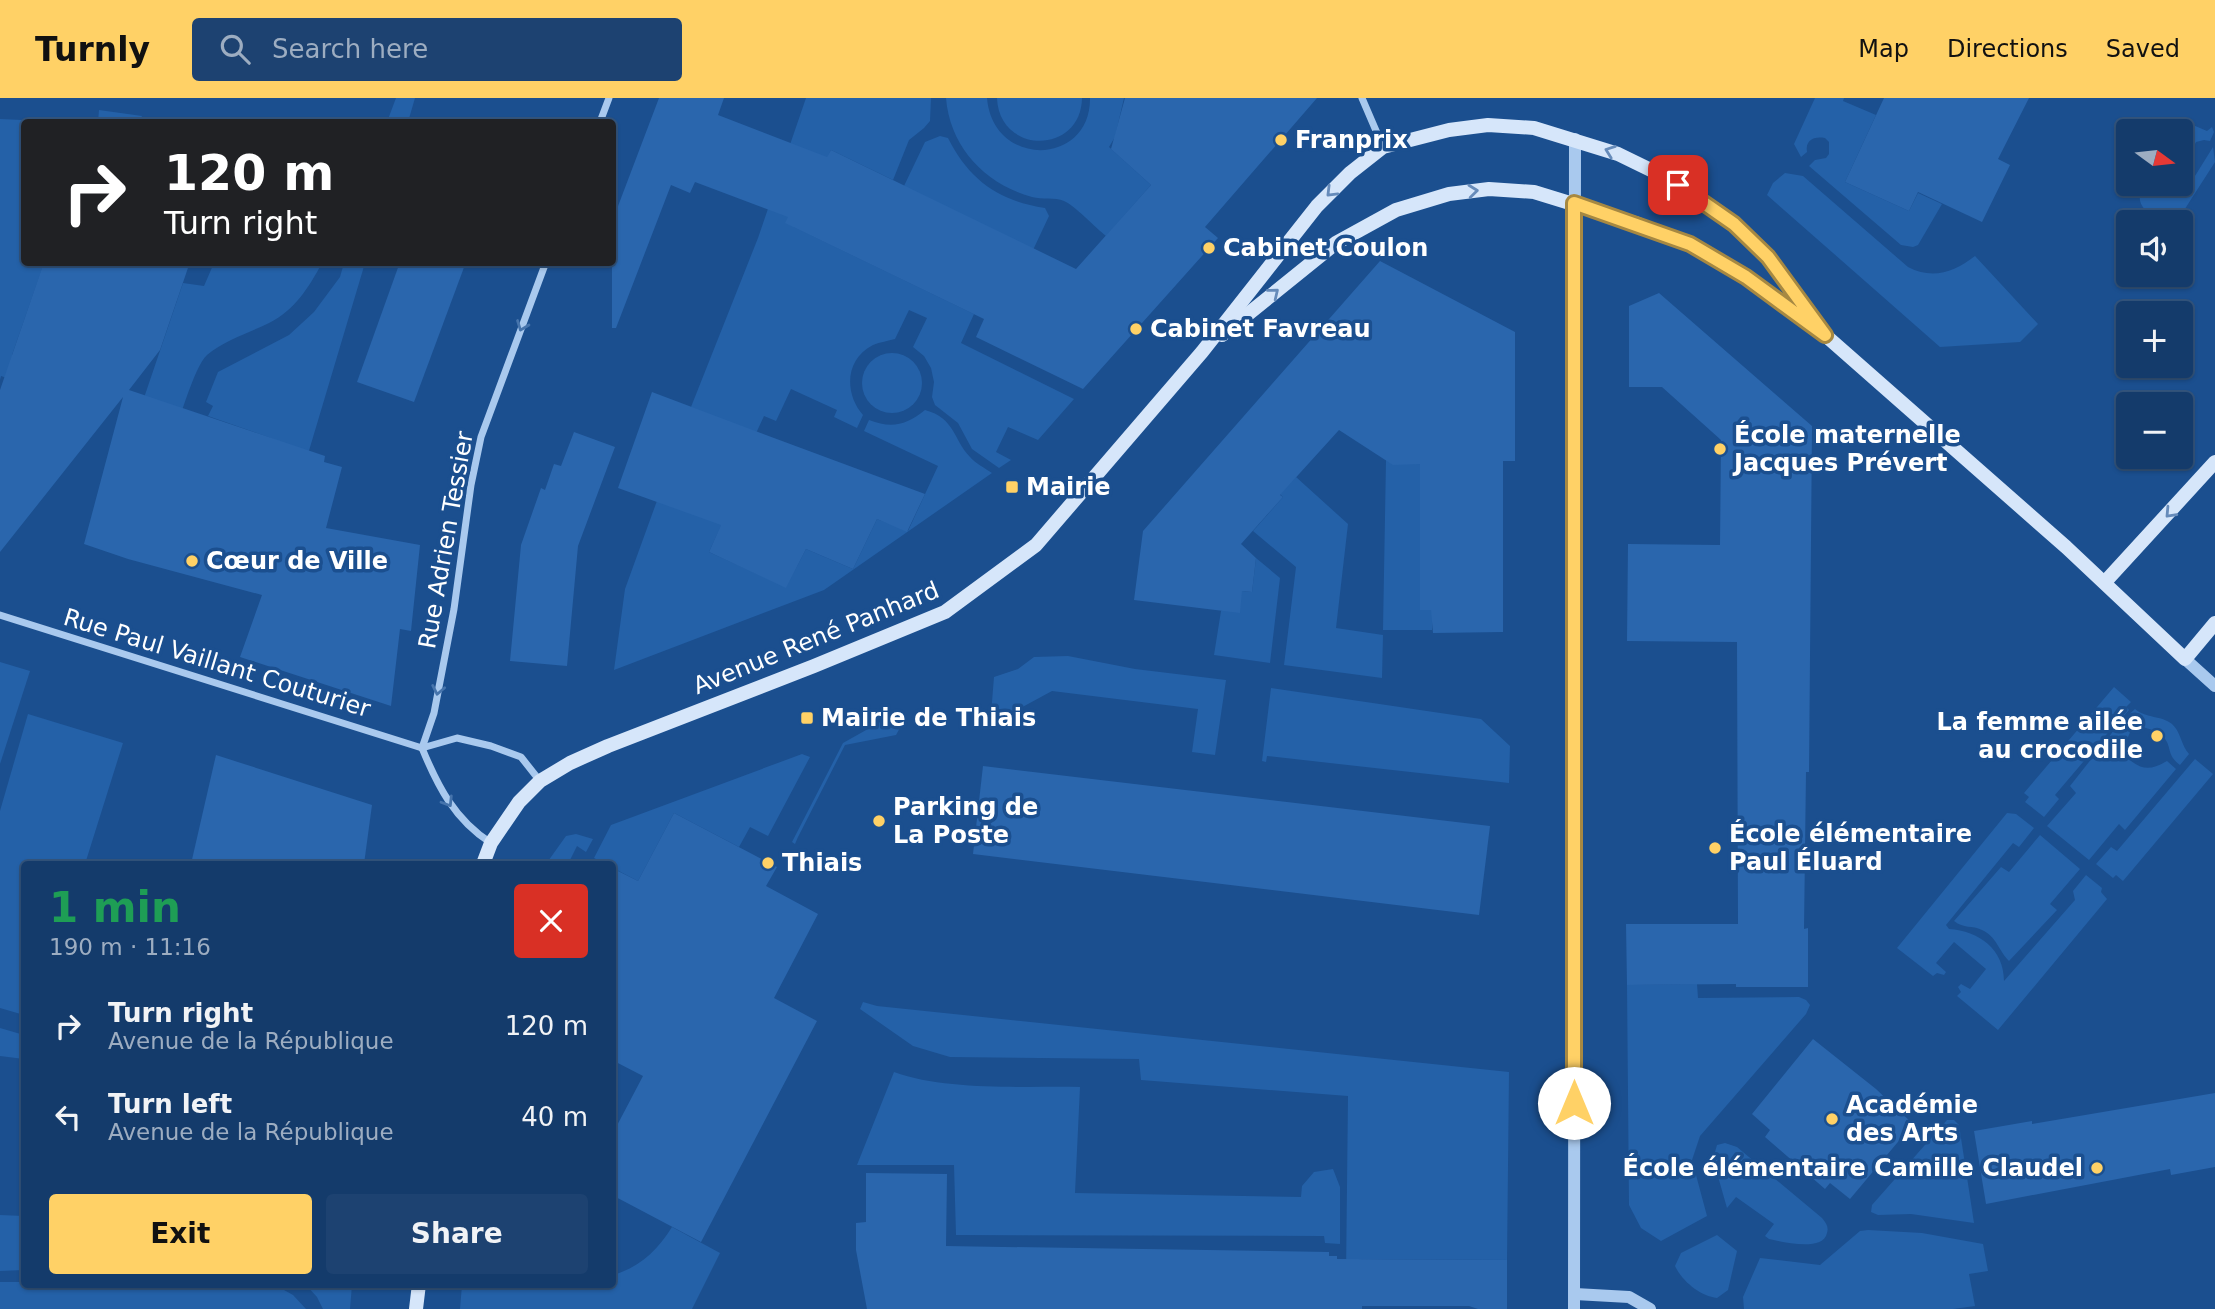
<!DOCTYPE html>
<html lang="en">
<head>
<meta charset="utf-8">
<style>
	body { margin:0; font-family:"DejaVu Sans",sans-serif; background:#1d4271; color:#f1f3f6; height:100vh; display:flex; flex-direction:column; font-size:26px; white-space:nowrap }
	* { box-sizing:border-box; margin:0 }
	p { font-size:23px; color:#9dadc1 }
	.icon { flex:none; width:38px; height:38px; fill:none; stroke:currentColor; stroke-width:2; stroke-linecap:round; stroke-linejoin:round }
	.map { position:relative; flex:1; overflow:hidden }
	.panel { position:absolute; left:21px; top:763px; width:595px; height:427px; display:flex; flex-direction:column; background:#143b6b; border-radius:7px; box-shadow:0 2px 5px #0004,0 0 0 2px #33557e }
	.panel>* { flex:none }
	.banner { position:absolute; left:21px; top:21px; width:595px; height:147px; border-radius:7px; box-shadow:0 2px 5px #0004,0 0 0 2px #33557e; background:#202124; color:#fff; overflow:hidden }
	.needle { width:46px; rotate:105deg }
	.tools { position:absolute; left:2116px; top:21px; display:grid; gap:14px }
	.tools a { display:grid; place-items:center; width:77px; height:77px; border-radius:7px; background:#143b6b; box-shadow:0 2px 5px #0004,0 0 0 2px #33557e; font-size:35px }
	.pin { position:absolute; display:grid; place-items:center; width:60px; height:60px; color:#fff; margin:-30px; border-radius:14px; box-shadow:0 4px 10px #0006 }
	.me { position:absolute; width:77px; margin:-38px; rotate:0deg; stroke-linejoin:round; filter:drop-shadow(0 0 5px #0008) }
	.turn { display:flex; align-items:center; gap:24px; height:147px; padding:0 28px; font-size:32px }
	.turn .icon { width:91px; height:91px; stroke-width:2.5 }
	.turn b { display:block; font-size:49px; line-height:60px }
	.round { display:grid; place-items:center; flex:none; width:74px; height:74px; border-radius:7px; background:#1d4271 }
	.overview { display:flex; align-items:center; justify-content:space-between; height:119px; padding:0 28px }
	h1 { font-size:42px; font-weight:700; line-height:52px; color:#1e9e55 }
	.action { display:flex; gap:14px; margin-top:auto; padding:14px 28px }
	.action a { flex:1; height:80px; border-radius:7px; background:#ffd166; color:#111; font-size:28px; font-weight:700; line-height:80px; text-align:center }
	.action a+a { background:#1d4271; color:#f1f3f6 }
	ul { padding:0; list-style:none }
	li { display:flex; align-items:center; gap:21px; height:91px; padding:0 28px }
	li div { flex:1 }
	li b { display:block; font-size:26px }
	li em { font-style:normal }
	header { display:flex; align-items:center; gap:42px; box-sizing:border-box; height:98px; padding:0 35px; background:#ffd166; color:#111 }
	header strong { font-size:33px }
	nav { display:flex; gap:38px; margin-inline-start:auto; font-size:24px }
	.search { width:490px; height:63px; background:#1d4271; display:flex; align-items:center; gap:18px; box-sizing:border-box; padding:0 24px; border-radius:7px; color:#9dadc1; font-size:26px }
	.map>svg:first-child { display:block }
	.green { fill:#2461a8 }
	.building { fill:#2a66ad }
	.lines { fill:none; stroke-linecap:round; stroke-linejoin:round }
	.minor { stroke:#a9c9ee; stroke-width:7 }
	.tertiary { stroke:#a9c9ee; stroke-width:12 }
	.secondary { stroke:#d6e6fa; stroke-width:14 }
	.oneway { stroke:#668bba }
	.oneway2 { stroke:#4674ac }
	.route-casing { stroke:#a68842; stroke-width:18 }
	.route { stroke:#ffd166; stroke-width:12 }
	.poi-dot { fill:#ffd166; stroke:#1b4f8f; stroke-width:2.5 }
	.labels { text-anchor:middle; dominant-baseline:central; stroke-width:7; stroke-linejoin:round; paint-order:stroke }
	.poi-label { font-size:24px; font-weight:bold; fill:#fff; stroke:#1b4f8f; text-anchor:start }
	.street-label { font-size:24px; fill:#fff; stroke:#1b4f8f }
</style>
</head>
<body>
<header>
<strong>Turnly</strong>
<div class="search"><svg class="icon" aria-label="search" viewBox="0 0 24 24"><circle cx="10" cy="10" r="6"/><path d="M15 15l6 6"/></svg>Search here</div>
<nav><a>Map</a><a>Directions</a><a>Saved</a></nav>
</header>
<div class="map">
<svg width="2215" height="1211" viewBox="0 0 2215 1211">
	<rect width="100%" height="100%" fill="#1b4f8f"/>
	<g class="green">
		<path d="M 396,0 L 415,0 L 408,24 L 387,24 Z"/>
		<path d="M 806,0 L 931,0 L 930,23 L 924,30 L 909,42 L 893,82 L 831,52 L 794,129 L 974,216 L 961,245 L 1074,301 L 1038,342 L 1008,329 L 996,354 L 1011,362 L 999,370 L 972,351 L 958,325 L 935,307 L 932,299 L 934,284 L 931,270 L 924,258 L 913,249 L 927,220 L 909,212 L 895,241 C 888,243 880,244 873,247 C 845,261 844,295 863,317 L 857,330 L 834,319 L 837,312 L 791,291 L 776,323 L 764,318 L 726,400 L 732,404 L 709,454 L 786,489 L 806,451 L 853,471 L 877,421 L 908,433 L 938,368 L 864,333 L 869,322 C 892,331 906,327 925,312 C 955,320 953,341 970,359 C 976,366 985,370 992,375 L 824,492 L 614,572 L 625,491 L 691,309 L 758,140 Z"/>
		<path d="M 946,0 L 987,0 C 993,71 1091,68 1090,0 L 1124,0 L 1115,39 L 1109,49 L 1151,87 L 1106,138 C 1096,130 1074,107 1064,103 C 1055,99 1042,102 1032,99 C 985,86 950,49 946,0 Z"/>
		<path d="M 997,0 L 1082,0 C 1081,57 999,57 997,0 Z"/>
		<path d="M 1815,0 L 1844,0 L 1843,3 L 1876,17 L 1845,84 L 1909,113 L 1918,95 L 1942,106 L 1918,147 L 1913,149 L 1901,147 L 1809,68 L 1815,62 L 1826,60 L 1829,56 L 1829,44 L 1825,40 C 1814,38 1805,42 1807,54 L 1801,59 L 1794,46 Z"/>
		<path d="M 99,12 L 142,18 L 139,24 L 98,24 Z"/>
		<path d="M 2174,19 L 2207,33 L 2212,29 L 2214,34 L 2210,43 L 2204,42 L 2196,44 C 2191,55 2183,68 2190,79 L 2195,78 L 2213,49 L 2215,64 L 2181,117 L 2173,112 L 2166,113 L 2157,119 C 2140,112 2136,101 2143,86 L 2180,86 L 2180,33 L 2167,33 Z"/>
		<path d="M 0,21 L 67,24 L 24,24 L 24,164 L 44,165 L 12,257 L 16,283 L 1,278 L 0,282 Z"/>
		<path d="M 940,38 L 948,40 C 969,82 999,103 1045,110 L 1049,118 L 1025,169 L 904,88 L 925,44 Z"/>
		<path d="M 1785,75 L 1803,78 L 1908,169 C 1933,182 1954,174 1975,158 L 2038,226 L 2020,244 L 1940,249 L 1767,97 L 1773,85 Z"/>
		<path d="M 225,164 L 322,165 C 309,189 295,212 269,225 C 249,235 225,242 207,257 C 194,268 176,333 169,352 L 130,341 L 183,185 L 204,188 L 214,165 Z"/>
		<path d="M 344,165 L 365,165 L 308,356 L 268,339 L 208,318 L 213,308 L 206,304 L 218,274 L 289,237 L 314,214 L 340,179 Z"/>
		<circle cx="892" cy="285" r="30"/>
		<path d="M 1386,362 L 1433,365 L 1420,512 L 1433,512 L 1432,532 L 1383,532 Z"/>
		<path d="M 1296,379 L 1348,426 L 1336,530 L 1383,537 L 1382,580 L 1284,567 L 1296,469 L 1253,433 L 1283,399 L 1280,396 Z"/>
		<path d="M 1256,460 L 1280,480 L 1270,565 L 1214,557 L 1221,513 L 1242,493 L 1252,494 Z"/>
		<path d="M 1068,558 L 1135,571 L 1226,582 L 1215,657 L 1192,654 L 1198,611 L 1052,593 L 1000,621 L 991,616 L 994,579 L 1018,571 L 1034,559 Z"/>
		<path d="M 0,564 L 30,573 L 0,666 Z"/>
		<path d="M 2114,589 L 2131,604 L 2126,609 L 2129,612 L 2120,622 L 2131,632 L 2125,646 L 2131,663 C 2144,673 2153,671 2167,663 L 2176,671 L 2125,732 L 2119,726 L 2089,762 L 2047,728 L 2076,695 L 2070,688 L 2115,631 L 2112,630 L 2055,697 L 2059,701 L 2044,719 L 2025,704 L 2029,699 L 2024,695 Z"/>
		<path d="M 1271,590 L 1481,621 L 1510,648 L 1509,685 L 1267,658 L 1266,664 L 1262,663 Z"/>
		<path d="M 2135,611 C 2147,621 2161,617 2172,626 C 2181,634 2181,647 2189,656 L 2180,667 C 2165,656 2173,647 2162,638 C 2149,627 2139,632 2125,620 Z"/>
		<path d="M 900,613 L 901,628 L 896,637 L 845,647 L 798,739 L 795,746 L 792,744 L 843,645 Z"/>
		<path d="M 28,616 L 123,645 L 85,766 L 24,766 L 24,917 L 0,910 L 0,713 Z"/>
		<path d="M 802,656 L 810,659 L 768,738 L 750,729 L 739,749 L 674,715 L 638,783 L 613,770 L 612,766 L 606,766 L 594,760 L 611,727 Z"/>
		<path d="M 2195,661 L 2213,676 L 2123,783 L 2116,777 L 2113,780 L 2096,766 L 2111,749 L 2117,753 Z"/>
		<path d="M 2007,715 L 2016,716 L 2034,730 L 2019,749 L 2013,745 L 1946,827 L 1949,831 C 1979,833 2004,851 2004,883 L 2075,802 L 2073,793 L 2086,777 L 2102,790 L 2101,794 L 2107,801 L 1998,932 L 1957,898 L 1961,894 L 1958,889 L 1961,886 L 1970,891 L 1986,871 L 1954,844 L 1936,865 L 1946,874 L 1944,877 L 1937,875 L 1933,878 L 1897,850 Z"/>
		<path d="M 576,736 L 593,741 L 586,754 L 577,748 L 568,766 L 546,766 L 566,738 Z"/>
		<path d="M 2040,737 L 2080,771 L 2050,806 L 2057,812 L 2009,863 C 1999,853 1996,838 1982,832 C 1972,827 1964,831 1954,823 L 2001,769 L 2009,774 Z"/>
		<path d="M 1697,886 L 1698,900 L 1799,899 L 1806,902 L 1810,907 L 1806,916 L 1700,1038 L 1692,1062 L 1707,1118 L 1661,1143 L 1641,1130 L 1629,1107 L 1627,887 Z"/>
		<path d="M 863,904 L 877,908 L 1509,974 L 1507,1162 L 1360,1161 L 1346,1178 L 1348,998 L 1141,982 L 1139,961 L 950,959 L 913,948 L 860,911 Z"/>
		<path d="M 0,930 L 24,937 L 24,961 L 0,958 Z"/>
		<path d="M 894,974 C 946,993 1023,988 1080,989 L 1075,1095 L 1301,1099 L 1302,1088 L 1314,1074 L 1333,1071 L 1340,1089 L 1340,1146 L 1325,1145 L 1324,1138 L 956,1137 L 954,1067 L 857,1067 Z"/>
		<path d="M 1947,1022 L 1954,1022 L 1959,1027 L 1974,1125 L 1911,1116 L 1878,1117 L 1871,1114 L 1872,1107 Z"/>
		<path d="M 1725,1045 L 1737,1049 L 1822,1120 C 1826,1125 1829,1129 1827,1135 C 1823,1154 1783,1144 1769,1141 L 1765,1138 L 1774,1126 L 1736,1099 L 1727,1110 L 1713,1061 L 1717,1047 Z"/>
		<path d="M 0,1117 L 24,1118 L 24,1172 L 0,1173 Z"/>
		<path d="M 672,1129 L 720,1155 L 692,1211 L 460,1211 L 462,1187 L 612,1186 L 613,1177 C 640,1169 657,1153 672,1129 Z"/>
		<path d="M 1868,1132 L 1922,1135 L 1983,1146 L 1988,1173 L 1969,1176 L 1975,1208 L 1953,1211 L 1744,1211 L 1743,1199 L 1760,1160 L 1820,1167 L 1860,1133 Z"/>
		<path d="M 1717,1137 L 1737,1153 L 1728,1192 L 1717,1200 C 1700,1198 1682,1183 1675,1168 L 1681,1155 Z"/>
		<path d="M 0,1184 L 24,1184 L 24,1186 L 275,1187 L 293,1197 L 306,1211 L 0,1211 Z"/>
		<path d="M 306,1187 L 352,1187 L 350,1211 L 323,1211 L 317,1199 Z"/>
	</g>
	<g class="building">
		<path d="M 659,0 L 724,0 L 718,17 L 827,59 L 831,52 L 1076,171 L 1151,87 L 1111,51 L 1125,0 L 1317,0 L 1205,129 L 1218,140 L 1083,291 L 976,239 L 984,221 L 785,125 L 788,119 L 695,84 L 690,95 L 671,87 L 616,230 L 612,230 L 612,124 Z"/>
		<path d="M 1884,0 L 2029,0 L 1998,61 L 2010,67 L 1982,124 L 1918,94 L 1909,113 L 1845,84 Z"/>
		<path d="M 1380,163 L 1515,234 L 1515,363 L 1503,363 L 1503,534 L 1433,535 L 1431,512 L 1420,512 L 1420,366 L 1393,367 L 1339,332 L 1280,397 L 1283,399 L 1241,446 L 1256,460 L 1252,494 L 1242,493 L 1240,515 L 1134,502 L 1143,433 Z"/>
		<path d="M 44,164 L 190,164 L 160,252 L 129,292 L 325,358 L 324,364 L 342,369 L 326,430 L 420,447 L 411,533 L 400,531 L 391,608 L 240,559 L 262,497 L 128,461 L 84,446 L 123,299 L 0,454 L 0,292 Z"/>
		<path d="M 400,164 L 466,164 L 414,304 L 357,284 Z"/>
		<path d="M 1659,195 L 1812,328 L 1809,674 L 1806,674 L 1804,831 L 1808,830 L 1808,889 L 1736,889 L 1736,886 L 1627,887 L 1626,826 L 1738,826 L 1737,544 L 1627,543 L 1628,446 L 1720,447 L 1721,342 L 1662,289 L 1629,289 L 1629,208 Z"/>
		<path d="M 652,294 L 774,340 L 925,396 L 907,434 L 877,421 L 853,471 L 806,451 L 786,490 L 709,454 L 721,427 L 618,390 Z"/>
		<path d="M 574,334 L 615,349 L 578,448 L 567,568 L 510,563 L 521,447 L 541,390 L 545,392 L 554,366 L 561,368 Z"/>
		<path d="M 216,657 L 372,707 L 364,766 L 191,766 Z"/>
		<path d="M 983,668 L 1490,728 L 1479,817 L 973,756 Z"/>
		<path d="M 674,715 L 777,769 L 766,788 L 818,816 L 774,900 L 817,923 L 701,1144 L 612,1097 L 612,1037 L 643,978 L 612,962 L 612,770 L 638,783 Z"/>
		<path d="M 1813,941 L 1876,991 L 1913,1026 L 1850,1101 L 1830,1085 L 1825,1091 L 1765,1039 L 1770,1032 L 1752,1016 Z"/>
		<path d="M 2215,995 L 2215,1069 L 2171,1077 L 2170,1071 L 1986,1106 L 1974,1033 L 2032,1023 L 2032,1026 Z"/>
		<path d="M 866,1075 L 947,1076 L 946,1148 L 1329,1154 L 1329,1158 L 1337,1158 L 1337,1161 L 1507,1162 L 1507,1211 L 1478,1211 L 1469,1208 L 1362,1208 L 1362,1211 L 867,1211 L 856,1152 L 856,1125 L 866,1124 Z"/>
	</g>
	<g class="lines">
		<g class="minor">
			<path d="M 1362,0 L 1383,49"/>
			<path d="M 600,24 L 609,0"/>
			<path d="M 0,517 L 422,650 L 457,640 L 491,648 L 521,659 L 540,683"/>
			<path d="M 422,650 L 434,615 L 454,511 L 471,387 L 481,339 L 546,164"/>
			<path d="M 422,650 C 438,689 455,722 491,745"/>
		</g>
		<g class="tertiary">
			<path d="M 2185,561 L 2215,588"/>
			<path d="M 1575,1196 L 1629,1199 L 1650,1211"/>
			<path d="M 1574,1211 L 1575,41"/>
		</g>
		<g class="secondary">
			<path d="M 1222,237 L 1336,145 L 1396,112 L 1449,96 L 1489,91 L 1534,94 L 1638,126 L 1690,146 L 1746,179 L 1825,237 L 2066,449 L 2185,561 L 2215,525"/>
			<path d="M 2105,484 L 2215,364"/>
			<path d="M 483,766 L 491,745 L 519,704 L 540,683 L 570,665 L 608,648 L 814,568 L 945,514 L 1036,447 L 1202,254 L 1317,108 L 1350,75 L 1383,49 L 1449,32 L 1488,27 L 1534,30 L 1618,56 L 1659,76 L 1734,126 L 1768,159 L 1825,237"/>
			<path d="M 416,1211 L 419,1186"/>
		</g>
	</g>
	<defs><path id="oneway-chevron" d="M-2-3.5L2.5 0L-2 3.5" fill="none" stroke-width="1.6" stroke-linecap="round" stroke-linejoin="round" transform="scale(1.75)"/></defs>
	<g class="oneway">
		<use href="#oneway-chevron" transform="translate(1610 53) rotate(-160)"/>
		<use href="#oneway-chevron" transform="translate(1473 93) rotate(-6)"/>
		<use href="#oneway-chevron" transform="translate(1331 94) rotate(135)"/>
		<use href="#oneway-chevron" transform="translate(1274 195) rotate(-39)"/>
		<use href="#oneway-chevron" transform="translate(2170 415) rotate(133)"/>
	</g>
	<g class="oneway2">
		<use href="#oneway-chevron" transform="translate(522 228) rotate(111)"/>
		<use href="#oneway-chevron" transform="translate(438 592) rotate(101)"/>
		<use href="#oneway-chevron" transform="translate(448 704) rotate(58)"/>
	</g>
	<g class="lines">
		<defs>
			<path id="route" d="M 1574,1005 L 1574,105 L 1690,146 L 1746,179 L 1825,237 L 1768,159 L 1734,126 L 1678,87"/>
		</defs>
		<use href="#route" class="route-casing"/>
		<use href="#route" class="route"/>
	</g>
	<g class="poi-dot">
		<circle cx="1281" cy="42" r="7"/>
		<circle cx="1209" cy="150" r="7"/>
		<circle cx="1136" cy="231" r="7"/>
		<circle cx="1720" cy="351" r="7"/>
		<rect x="1005" y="382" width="14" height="14" rx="3.5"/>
		<circle cx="192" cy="463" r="7"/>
		<rect x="800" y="613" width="14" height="14" rx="3.5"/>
		<circle cx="2157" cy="638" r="7"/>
		<circle cx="879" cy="723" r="7"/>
		<circle cx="1715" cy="750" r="7"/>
		<circle cx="768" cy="765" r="7"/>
		<circle cx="1832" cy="1021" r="7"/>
		<circle cx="2097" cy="1070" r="7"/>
	</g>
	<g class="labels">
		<g class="poi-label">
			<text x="1295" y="42">Franprix</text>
			<text x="1223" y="150">Cabinet Coulon</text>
			<text x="1150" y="231">Cabinet Favreau</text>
			<text x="1734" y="337">École maternelle<tspan x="1734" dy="28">Jacques Prévert</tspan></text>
			<text x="1026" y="389">Mairie</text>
			<text x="206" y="463">Cœur de Ville</text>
			<text x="821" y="620">Mairie de Thiais</text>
			<text x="2143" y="624" text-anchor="end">La femme ailée<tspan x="2143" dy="28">au crocodile</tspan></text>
			<text x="893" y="709">Parking de<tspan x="893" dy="28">La Poste</tspan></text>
			<text x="1729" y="736">École élémentaire<tspan x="1729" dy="28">Paul Éluard</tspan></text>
			<text x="782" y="765">Thiais</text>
			<text x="1846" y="1007">Académie<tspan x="1846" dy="28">des Arts</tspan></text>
			<text x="2083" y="1070" text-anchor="end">École élémentaire Camille Claudel</text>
		</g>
		<g class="street-label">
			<text transform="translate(446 442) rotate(-80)">Rue Adrien Tessier</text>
			<text transform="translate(816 540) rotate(-22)">Avenue René Panhard</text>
			<text transform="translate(217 565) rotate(17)">Rue Paul Vaillant Couturier</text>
		</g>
	</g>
</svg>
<div class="tools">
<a><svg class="needle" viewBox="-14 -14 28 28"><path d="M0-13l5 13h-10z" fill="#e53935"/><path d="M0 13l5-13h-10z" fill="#9dadc1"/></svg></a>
<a><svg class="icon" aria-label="sound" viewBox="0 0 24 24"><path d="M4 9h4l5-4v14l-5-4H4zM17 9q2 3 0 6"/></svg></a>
<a>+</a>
<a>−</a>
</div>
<div class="pin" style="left:1678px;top:87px;background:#d93025"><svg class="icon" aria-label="arrive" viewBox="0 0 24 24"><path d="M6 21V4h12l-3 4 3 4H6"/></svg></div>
<svg class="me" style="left:1574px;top:1005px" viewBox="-20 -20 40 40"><circle r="19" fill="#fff"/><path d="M0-13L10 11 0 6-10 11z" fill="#ffd166"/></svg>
<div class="banner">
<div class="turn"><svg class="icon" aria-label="right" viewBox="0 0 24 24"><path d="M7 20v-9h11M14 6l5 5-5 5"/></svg><div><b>120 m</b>Turn right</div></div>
</div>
<section class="panel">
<div class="overview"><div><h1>1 min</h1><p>190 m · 11:16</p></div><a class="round" style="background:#d93025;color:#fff"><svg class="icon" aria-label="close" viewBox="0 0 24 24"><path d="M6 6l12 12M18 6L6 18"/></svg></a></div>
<ul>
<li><svg class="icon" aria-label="right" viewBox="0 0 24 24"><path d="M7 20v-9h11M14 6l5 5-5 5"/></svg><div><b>Turn right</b><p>Avenue de la République</p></div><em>120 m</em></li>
<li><svg class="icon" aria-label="left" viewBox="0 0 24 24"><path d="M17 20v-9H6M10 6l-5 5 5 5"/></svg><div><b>Turn left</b><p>Avenue de la République</p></div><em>40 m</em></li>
</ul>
<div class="action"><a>Exit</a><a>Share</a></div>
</section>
</div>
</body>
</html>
